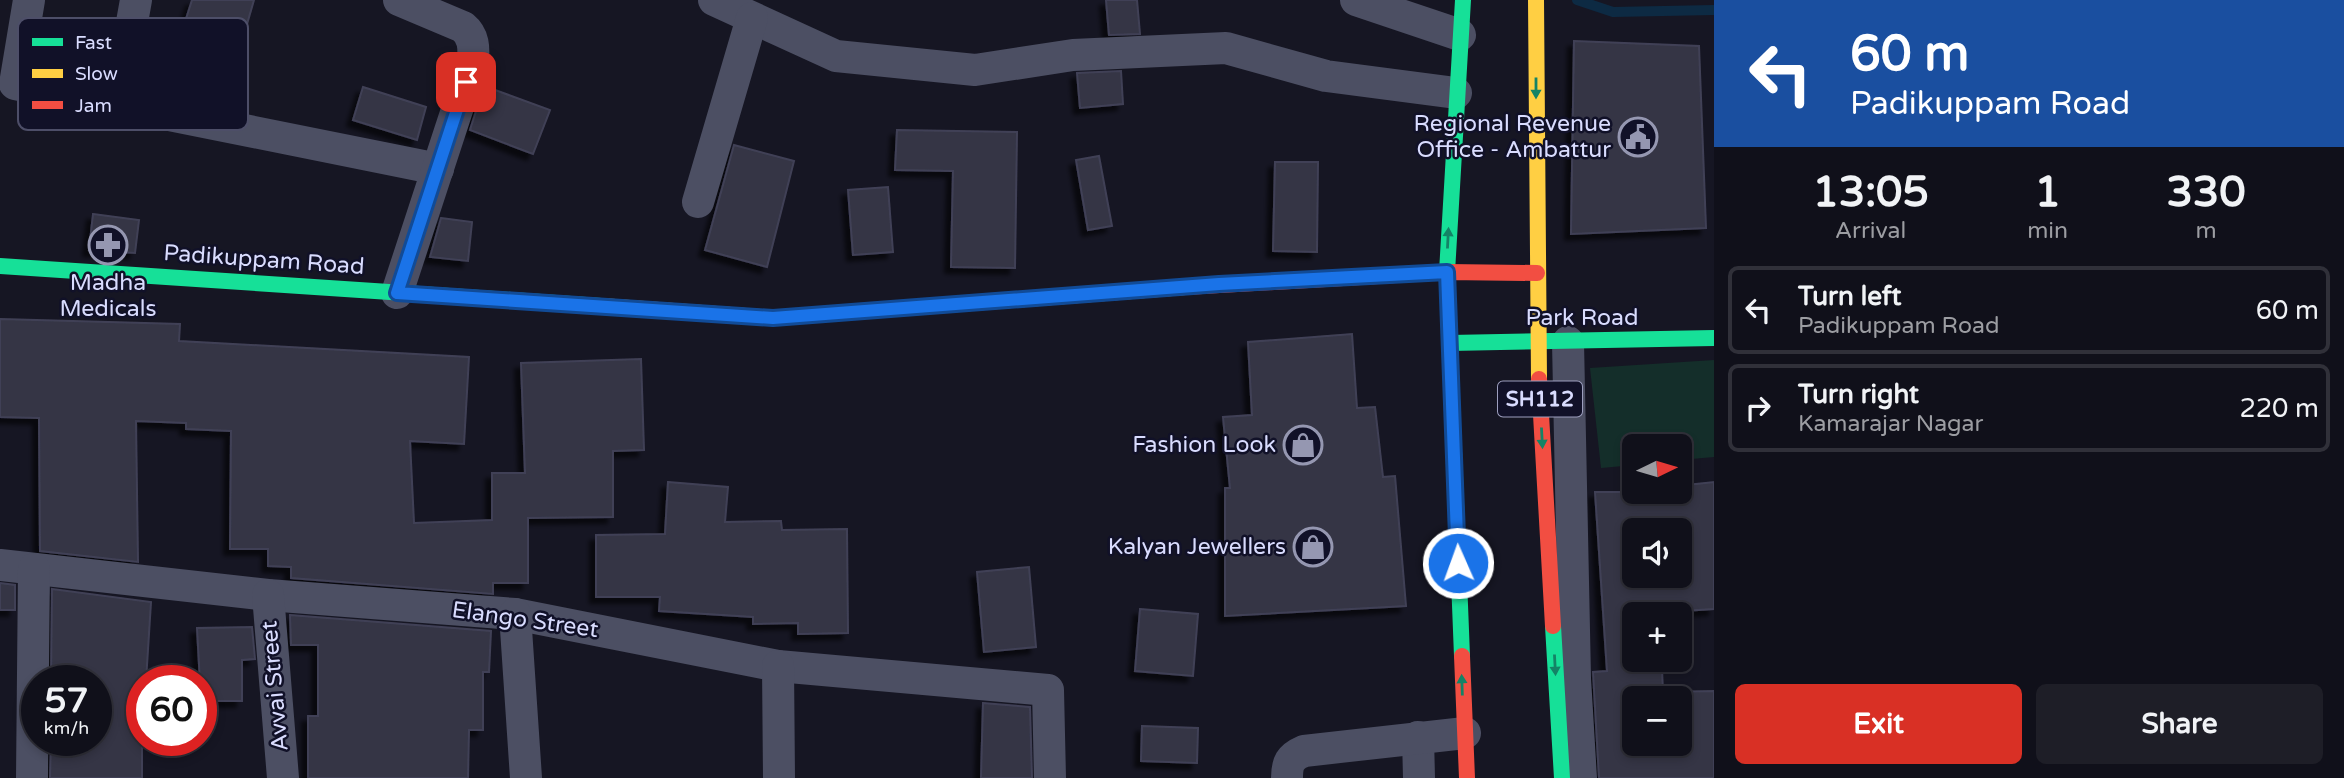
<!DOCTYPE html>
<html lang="en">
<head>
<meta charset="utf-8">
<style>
	body { margin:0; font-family:"Varela Round",sans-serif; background:#1e1e27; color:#f1f3f6; height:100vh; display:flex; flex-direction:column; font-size:26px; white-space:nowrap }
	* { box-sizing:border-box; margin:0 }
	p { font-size:23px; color:#9c9da2 }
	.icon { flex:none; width:38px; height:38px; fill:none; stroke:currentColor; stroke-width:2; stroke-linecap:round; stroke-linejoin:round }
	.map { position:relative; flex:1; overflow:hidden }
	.drawer { display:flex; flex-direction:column; background:#10101a; width:630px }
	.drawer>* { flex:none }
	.hud { background:#1a4fa0; color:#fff; overflow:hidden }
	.needle { width:46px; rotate:85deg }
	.controls { position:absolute; left:1622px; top:434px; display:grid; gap:14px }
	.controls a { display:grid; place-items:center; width:70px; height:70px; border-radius:10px; background:#10101a; box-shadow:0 4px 10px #0003,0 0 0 2px #303039; font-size:35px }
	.speed { position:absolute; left:21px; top:665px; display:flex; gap:14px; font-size:35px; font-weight:700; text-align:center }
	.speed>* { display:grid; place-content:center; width:91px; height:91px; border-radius:50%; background:#10101a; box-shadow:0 4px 10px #0003,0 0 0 2px #303039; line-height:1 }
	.speed small { font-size:18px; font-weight:400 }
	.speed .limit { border:10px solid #d22; background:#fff; color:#111 }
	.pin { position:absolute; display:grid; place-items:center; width:60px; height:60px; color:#fff; margin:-30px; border-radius:14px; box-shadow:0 4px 10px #0006 }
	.me { position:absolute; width:77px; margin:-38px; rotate:358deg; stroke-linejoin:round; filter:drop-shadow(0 0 5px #0008) }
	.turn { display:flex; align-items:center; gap:24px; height:147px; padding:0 21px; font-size:32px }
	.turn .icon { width:91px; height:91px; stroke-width:2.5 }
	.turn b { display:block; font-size:49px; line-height:60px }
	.eta { display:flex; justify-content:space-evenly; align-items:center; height:119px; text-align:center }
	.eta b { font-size:42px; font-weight:700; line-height:49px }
	.button { display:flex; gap:14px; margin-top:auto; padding:14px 21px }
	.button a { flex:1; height:80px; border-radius:10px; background:#d93025; color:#fff; font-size:28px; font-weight:700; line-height:80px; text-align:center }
	.button a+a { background:#1e1e27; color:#f1f3f6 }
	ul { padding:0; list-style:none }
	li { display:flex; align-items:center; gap:21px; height:88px; margin:0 14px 10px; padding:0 7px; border:4px solid #303039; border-radius:10px }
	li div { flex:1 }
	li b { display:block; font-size:26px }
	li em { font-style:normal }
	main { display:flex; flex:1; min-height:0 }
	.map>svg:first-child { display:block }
	.green { fill:#142e2a }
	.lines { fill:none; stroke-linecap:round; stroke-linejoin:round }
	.stream { stroke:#0d2a43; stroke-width:10 }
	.building { fill:#343545; stroke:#414156; stroke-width:2; fill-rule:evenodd; filter:url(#shadow) }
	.street { stroke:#4c4f63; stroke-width:32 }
	.fast { stroke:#16e098; stroke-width:16 }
	.slow { stroke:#ffcf43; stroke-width:16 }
	.jam { stroke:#f24e42; stroke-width:16 }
	.oneway { fill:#148366 }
	.route-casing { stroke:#114b97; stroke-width:18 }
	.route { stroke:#1a73e8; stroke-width:12 }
	.labels { text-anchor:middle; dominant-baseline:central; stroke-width:5; stroke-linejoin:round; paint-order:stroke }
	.shield { fill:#111128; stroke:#9d9fbe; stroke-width:2 }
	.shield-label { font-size:21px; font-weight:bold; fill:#d9dcfe }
	.poi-label { font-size:23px; fill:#d9dcfe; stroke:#111128; text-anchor:end }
	.street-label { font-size:23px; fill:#d9dcfe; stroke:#111128 }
	.key { fill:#111128; stroke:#4d4e68; stroke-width:2 }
	.key-label { font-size:19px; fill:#d9dcfe }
</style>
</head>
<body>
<main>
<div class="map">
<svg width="1714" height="778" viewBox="0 0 1714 778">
	<defs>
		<filter id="shadow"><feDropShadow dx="-6" dy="6" stdDeviation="2" flood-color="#0009"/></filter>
	</defs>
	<rect width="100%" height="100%" fill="#161623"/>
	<path class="green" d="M 1714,360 L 1714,457 L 1680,460 L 1680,446 L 1634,446 L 1634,465 L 1601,468 L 1590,368 Z"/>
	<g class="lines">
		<path class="stream" d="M 1577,0 L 1613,12 L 1714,10"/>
	</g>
	<g class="building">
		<path d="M 192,0 L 254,0 L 243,38 L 185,22 Z"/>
		<path d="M 1106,0 L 1137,0 L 1140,34 L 1109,35 Z"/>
		<path d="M 1574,41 L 1699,46 L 1706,228 L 1571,234 Z"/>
		<path d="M 1121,71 L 1123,104 L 1080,108 L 1077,73 Z"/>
		<path d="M 484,86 L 550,110 L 533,154 L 470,130 Z"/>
		<path d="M 363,87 L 426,107 L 417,140 L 353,120 Z"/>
		<path d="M 897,130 L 1017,132 L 1015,268 L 951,267 L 953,171 L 895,170 Z"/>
		<path d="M 734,145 L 794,161 L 767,267 L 705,250 Z"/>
		<path d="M 1099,156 L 1112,226 L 1088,230 L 1076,160 Z"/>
		<path d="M 1275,162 L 1318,162 L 1317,252 L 1273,251 Z"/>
		<path d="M 888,187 L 893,252 L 853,255 L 848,190 Z"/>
		<path d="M 93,214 L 139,220 L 135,253 L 89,250 Z"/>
		<path d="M 441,218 L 472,222 L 468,261 L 430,257 Z"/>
		<path d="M 0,319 L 180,324 L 179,341 L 469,357 L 464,444 L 410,441 L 414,523 L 492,520 L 492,473 L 525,473 L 521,363 L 641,359 L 644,450 L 613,451 L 613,517 L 528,518 L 528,583 L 493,583 L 493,594 L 291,578 L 291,567 L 268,566 L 268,549 L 230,549 L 231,431 L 186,429 L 186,423 L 136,421 L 138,562 L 40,551 L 39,418 L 0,417 Z"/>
		<path d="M 1352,334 L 1357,408 L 1375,407 L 1383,477 L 1395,476 L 1406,606 L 1225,616 L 1225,488 L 1230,488 L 1223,417 L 1252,415 L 1248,342 Z"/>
		<path d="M 668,482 L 728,487 L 725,522 L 781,521 L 782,530 L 847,529 L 848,633 L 798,634 L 798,623 L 753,624 L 753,617 L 659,611 L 660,597 L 596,597 L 596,535 L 665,534 Z"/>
		<path d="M 1714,482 L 1714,609 L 1634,614 L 1634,670 L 1662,669 L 1663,692 L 1714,691 L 1714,778 L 1599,778 L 1593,672 L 1607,671 L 1595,492 L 1687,492 L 1687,485 ZM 1634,530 L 1680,530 L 1680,576 L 1634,576 ZM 1634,698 L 1680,698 L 1680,744 L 1634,744 Z"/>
		<path d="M 1029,567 L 1036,647 L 984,652 L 977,572 Z"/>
		<path d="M 0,583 L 15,585 L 15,610 L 0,610 Z"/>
		<path d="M 52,589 L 151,602 L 146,681 L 142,681 L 142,778 L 50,778 L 51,740 L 96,740 L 96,681 L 51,681 Z"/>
		<path d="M 1140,609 L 1198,614 L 1193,676 L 1135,671 Z"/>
		<path d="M 290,615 L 491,631 L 489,672 L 483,672 L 483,730 L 469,730 L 468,778 L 308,778 L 308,716 L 318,716 L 318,645 L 291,645 Z"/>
		<path d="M 252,627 L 255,659 L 242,660 L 242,701 L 201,701 L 197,628 Z"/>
		<path d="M 983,703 L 1030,707 L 1032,778 L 981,778 Z"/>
		<path d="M 1142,726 L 1198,728 L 1197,763 L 1141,761 Z"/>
	</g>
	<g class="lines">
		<g class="street">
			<path d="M 29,0 L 15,84 L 438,169"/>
			<path d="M 714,0 L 836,56 L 975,70 L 1073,55 L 1226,48 L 1326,76 L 1456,93"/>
			<path d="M 1356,0 L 1460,35"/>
			<path d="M 129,39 L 136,0"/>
			<path d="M 698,202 L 752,18"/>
			<path d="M 397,293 L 473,61 C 474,48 474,36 463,27 L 399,0"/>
			<path d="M 1568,342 L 1575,678 L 1581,778"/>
			<path d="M 0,565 L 268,595 L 515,614 L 778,666 L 1048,690 L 1050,778"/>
			<path d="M 268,595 L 283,778"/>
			<path d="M 515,614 L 526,778"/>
			<path d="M 778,666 L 779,778"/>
			<path d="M 1418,737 L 1419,778"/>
			<path d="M 32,778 L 34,569"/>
			<path d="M 1287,778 C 1287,763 1290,757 1304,751 L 1465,733"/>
		</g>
		<g class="fast">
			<path d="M 0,266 L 601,306"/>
			<path d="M 1450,343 L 1714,338"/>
			<path d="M 1553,626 L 1562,778"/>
			<path d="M 1462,656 L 1447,272 L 1463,0"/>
		</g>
		<g class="slow">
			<path d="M 1536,0 L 1539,379"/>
			<path d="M 601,306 L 773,318 L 1185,287"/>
		</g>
		<g class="jam">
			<path d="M 1185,287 L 1447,272 L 1537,273"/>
			<path d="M 1539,379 L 1553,626"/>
			<path d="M 1462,656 L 1467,778"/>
		</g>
	</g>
	<defs><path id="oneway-solid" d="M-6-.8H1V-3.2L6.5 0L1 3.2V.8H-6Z" transform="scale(1.75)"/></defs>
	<g class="oneway">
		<use href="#oneway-solid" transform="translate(1536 88) rotate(90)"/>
		<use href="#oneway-solid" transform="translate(1448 238) rotate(-87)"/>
		<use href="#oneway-solid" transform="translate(1542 438) rotate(87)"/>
		<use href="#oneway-solid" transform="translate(1555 665) rotate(87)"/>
		<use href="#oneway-solid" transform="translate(1462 685) rotate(-92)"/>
	</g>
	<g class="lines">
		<defs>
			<path id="route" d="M 466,82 L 397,293 L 773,318 L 1219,284 L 1447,272 L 1458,563"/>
		</defs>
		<use href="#route" class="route-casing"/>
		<use href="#route" class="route"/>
	</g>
	<defs>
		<symbol id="civic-ring" viewBox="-11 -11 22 22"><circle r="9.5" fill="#111128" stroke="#9597b1" stroke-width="1.5"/><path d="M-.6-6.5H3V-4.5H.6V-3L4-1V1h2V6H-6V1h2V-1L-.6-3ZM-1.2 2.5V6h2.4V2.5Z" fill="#9597b1"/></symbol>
		<symbol id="pharmacy-ring" viewBox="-11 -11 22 22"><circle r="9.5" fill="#111128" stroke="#9597b1" stroke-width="1.5"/><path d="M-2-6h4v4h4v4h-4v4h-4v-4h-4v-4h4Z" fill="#9597b1"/></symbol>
		<symbol id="shop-ring" viewBox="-11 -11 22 22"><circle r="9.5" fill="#111128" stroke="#9597b1" stroke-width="1.5"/><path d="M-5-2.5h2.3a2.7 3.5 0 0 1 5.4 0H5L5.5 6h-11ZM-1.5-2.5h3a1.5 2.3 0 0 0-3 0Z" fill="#9597b1"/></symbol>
	</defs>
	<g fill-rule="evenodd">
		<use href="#civic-ring" x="1616" y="115" width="44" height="44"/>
		<use href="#pharmacy-ring" x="86" y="223" width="44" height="44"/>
		<use href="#shop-ring" x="1281" y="423" width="44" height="44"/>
		<use href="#shop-ring" x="1291" y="525" width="44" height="44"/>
	</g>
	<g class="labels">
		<rect class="shield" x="1498" y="381.5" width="84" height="35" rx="5"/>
		<g class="shield-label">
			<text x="1540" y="399">SH112</text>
		</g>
		<g class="poi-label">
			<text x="1611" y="124">Regional Revenue<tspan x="1611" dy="26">Office - Ambattur</tspan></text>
			<text x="108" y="283" text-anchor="middle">Madha<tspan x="108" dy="26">Medicals</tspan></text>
			<text x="1276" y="445">Fashion Look</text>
			<text x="1286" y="547">Kalyan Jewellers</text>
		</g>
		<g class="street-label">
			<text transform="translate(264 260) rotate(4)">Padikuppam Road</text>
			<text x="1582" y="318">Park Road</text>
			<text transform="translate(525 620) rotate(8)">Elango Street</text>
			<text transform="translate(275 686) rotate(-95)">Avvai Street</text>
		</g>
	</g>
	<rect x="18" y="18" width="230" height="112" rx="10" class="key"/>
	<rect x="32" y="38" width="31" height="8" fill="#16e098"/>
	<rect x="32" y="69" width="31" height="9" fill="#ffcf43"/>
	<rect x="32" y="101" width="31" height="8" fill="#f24e42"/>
	<g class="key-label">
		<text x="75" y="49">Fast</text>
		<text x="75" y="80">Slow</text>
		<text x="75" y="112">Jam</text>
	</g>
</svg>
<div class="controls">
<a><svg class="needle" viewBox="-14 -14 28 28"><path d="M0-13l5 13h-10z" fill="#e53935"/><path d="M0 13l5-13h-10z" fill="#9c9da2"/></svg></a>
<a><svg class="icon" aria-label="sound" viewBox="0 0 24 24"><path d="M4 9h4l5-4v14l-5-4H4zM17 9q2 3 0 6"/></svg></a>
<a>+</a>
<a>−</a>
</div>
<div class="speed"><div>57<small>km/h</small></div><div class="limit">60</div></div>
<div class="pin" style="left:466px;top:82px;background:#d93025"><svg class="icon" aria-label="arrive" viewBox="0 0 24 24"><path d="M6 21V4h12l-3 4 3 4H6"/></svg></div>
<svg class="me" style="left:1458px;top:563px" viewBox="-20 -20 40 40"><circle r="17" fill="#1a73e8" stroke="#fff" stroke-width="3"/><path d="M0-11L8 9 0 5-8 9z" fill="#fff"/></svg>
</div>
<section class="drawer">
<div class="hud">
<div class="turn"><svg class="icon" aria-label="left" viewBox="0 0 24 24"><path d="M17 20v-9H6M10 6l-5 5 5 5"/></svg><div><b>60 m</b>Padikuppam Road</div></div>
</div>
<div class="eta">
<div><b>13:05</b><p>Arrival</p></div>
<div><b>1</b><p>min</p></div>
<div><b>330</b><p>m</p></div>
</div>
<ul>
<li><svg class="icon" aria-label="left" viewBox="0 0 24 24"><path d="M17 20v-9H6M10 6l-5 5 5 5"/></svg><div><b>Turn left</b><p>Padikuppam Road</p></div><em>60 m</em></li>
<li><svg class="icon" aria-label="right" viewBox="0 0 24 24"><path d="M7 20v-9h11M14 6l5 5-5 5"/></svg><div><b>Turn right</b><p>Kamarajar Nagar</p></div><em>220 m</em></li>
</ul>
<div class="button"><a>Exit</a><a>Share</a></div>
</section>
</main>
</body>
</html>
